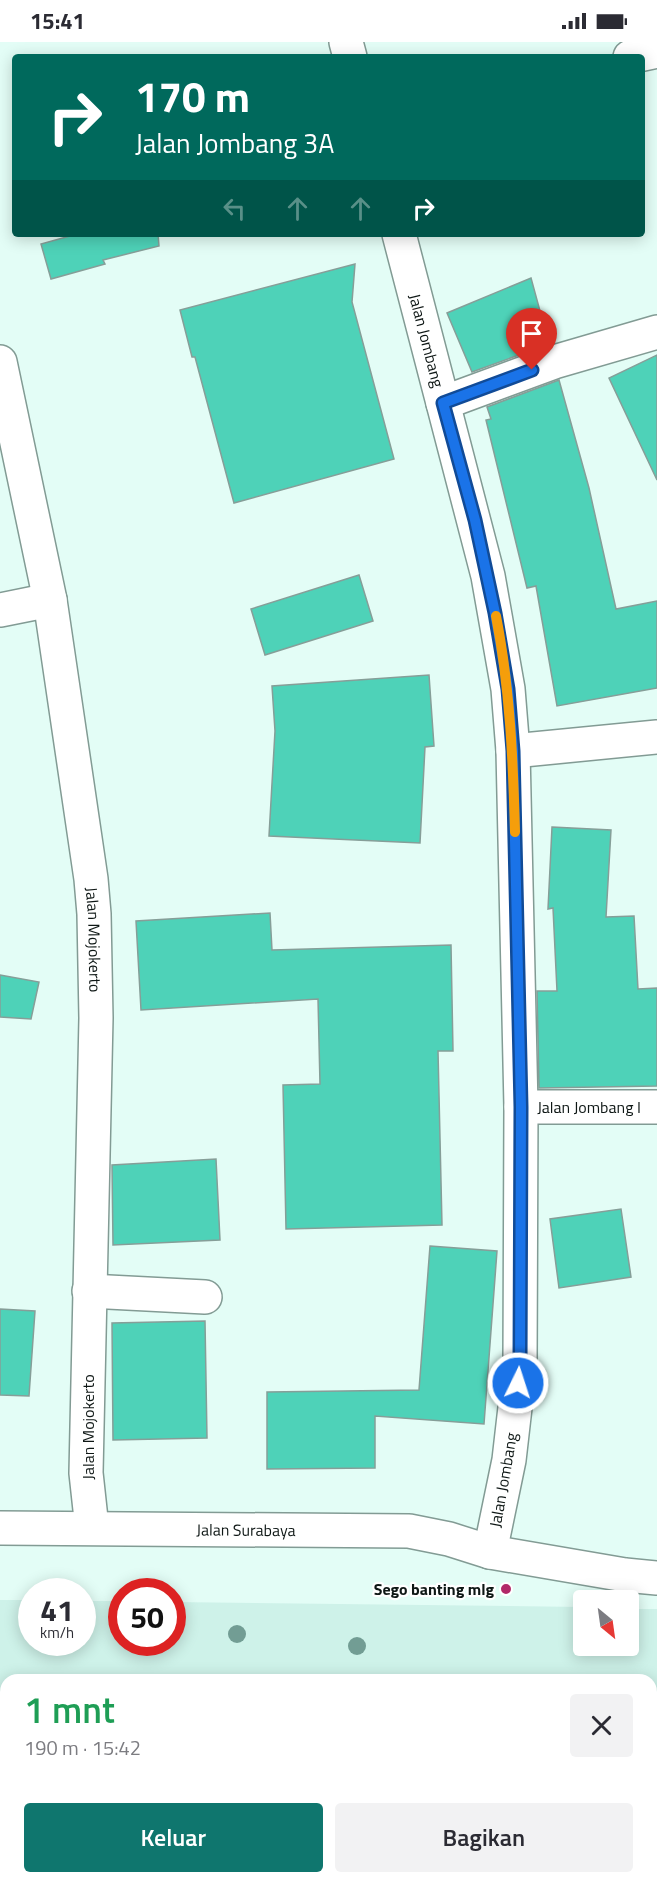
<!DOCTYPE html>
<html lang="id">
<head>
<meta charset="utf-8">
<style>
	body { margin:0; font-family:"Titillium Web",sans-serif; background:#f2f2f3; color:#2b2b33; height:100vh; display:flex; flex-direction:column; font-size:22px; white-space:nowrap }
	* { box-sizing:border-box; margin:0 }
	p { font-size:20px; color:#7c7c81 }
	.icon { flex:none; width:33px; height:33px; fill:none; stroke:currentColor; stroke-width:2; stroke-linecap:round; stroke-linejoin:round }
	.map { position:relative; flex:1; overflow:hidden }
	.drawer { position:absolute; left:0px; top:1632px; width:657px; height:210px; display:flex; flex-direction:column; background:#fff; border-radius:18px 18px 0 0; box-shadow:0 3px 15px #0003 }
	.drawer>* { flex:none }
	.guide { position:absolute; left:12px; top:12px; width:633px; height:183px; border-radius:6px; box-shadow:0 3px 15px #0003; background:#00695c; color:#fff; overflow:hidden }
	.needle { width:39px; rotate:151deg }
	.buttons { position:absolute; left:573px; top:1548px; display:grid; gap:12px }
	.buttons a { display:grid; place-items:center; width:66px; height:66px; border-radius:6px; background:#fff; box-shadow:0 3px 15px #0003; font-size:30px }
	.speed { position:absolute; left:18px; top:1536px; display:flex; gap:12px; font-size:30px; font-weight:700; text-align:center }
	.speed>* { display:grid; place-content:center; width:78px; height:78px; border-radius:50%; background:#fff; box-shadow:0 3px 15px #0003; line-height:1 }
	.speed small { font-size:15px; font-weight:400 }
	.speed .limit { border:9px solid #d22; background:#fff; color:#111 }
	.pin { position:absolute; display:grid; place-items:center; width:51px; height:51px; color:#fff; margin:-62px -26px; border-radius:50% 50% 50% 0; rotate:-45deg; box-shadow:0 0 6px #0007 }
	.pin .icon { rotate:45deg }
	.me { position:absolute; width:66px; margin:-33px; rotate:4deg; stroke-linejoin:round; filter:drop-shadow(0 0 4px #0008) }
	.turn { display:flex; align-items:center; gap:21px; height:126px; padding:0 24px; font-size:27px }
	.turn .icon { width:78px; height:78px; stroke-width:2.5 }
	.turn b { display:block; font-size:42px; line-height:51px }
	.lanes { display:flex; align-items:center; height:57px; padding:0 24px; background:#0003; justify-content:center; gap:30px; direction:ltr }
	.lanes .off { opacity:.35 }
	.round { display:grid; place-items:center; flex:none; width:63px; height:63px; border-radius:6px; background:#f2f2f3 }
	.summary { display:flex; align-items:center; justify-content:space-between; height:102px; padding:0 24px }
	h1 { font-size:36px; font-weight:600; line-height:45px; color:#1e9e55 }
	.button { display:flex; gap:12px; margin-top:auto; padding:12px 24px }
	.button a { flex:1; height:69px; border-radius:6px; background:#0f766e; color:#fff; font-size:24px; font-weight:600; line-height:69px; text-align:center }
	.button a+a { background:#f2f2f3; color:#2b2b33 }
	.status { display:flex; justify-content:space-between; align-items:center; height:42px; padding:0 30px; background:#fff; direction:ltr }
	.status svg { height:16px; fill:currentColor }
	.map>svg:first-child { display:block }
	.built { fill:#cef2e9; fill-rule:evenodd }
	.green { fill:#8ed3c2 }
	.building { fill:#4ed2b8; stroke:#869e98; stroke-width:1.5 }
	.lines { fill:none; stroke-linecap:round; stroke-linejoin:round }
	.minor-casing { stroke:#829b94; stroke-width:36 }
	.secondary-casing { stroke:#829b94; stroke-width:36 }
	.minor { stroke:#fff; stroke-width:33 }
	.secondary { stroke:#fff; stroke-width:33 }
	.tree { fill:#729d94 }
	.route-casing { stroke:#114b97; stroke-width:15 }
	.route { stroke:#1a73e8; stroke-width:10 }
	.slow { stroke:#f59e0b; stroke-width:10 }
	.poi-dot { fill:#b22969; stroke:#fff; stroke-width:2 }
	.labels { text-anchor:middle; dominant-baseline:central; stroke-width:4.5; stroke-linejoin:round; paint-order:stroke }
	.street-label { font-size:16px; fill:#0e1715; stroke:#fff }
	.poi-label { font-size:16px; font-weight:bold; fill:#0e1715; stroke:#fff; text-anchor:end }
</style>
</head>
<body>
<div class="status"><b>15:41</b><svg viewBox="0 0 49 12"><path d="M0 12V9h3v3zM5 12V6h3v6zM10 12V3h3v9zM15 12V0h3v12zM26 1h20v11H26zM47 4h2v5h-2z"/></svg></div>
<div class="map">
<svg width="657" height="1842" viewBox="0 0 657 1842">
	<rect width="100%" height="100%" fill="#e3fdf6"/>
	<path class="built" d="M 0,1558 L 31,1558 L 32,1600 L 82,1600 L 83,1559 L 121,1559 L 122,1600 L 172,1600 L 173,1560 L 583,1565 L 584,1604 L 628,1604 L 629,1567 L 657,1567 L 657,1842 L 0,1842 ZM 6,1638 L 651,1638 L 651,1836 L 6,1836 Z"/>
	<rect class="green" x="0" y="1658" width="6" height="169"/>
	<g class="building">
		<path d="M 77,192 L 158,192 L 159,204 L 103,218 L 105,222 L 51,237 L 41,202 Z"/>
		<path d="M 355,222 L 352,260 L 394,417 L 234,461 L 195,315 L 192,315 L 180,268 Z"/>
		<path d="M 531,236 L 549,302 L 472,330 L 447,271 Z"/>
		<path d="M 657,313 L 657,438 L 609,336 Z"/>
		<path d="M 559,338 L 589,446 L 616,567 L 657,559 L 657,646 L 557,664 L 536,544 L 527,546 L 486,378 L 491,377 L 487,365 Z"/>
		<path d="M 359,533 L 373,579 L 265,613 L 251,567 Z"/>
		<path d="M 429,633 L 434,704 L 425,705 L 420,801 L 269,794 L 275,689 L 272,644 Z"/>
		<path d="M 552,785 L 611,788 L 606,875 L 634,874 L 638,947 L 657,946 L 657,1044 L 539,1046 L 537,949 L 557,949 L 553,866 L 548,867 Z"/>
		<path d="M 270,871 L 272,908 L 451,903 L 453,1009 L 438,1009 L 442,1183 L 286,1187 L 283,1043 L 320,1042 L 318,957 L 141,968 L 136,879 Z"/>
		<path d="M 0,933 L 39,940 L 31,977 L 0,975 Z"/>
		<path d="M 216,1117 L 220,1198 L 113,1203 L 112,1123 Z"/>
		<path d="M 621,1167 L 631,1235 L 559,1246 L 550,1177 Z"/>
		<path d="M 430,1204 L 497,1209 L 484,1382 L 375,1374 L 375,1426 L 267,1427 L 267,1350 L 419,1348 Z"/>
		<path d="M 0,1267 L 35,1269 L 29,1354 L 0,1353 Z"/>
		<path d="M 205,1279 L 207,1396 L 113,1398 L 112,1281 Z"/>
	</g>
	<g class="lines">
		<defs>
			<g id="minor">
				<path d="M 630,15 L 657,9"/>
				<path id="s1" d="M 0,320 L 50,558 L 91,837 L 94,872 L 96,976 L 86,1431 L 92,1486"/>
				<path d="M 443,361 L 554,320 L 657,290"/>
				<path d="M 0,568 L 50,558"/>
				<path d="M 513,709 L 657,695"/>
				<path id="s2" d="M 521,1065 L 657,1065"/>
				<path d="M 89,1249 L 205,1255"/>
			</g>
			<g id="secondary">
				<path d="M 346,0 L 350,15"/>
				<path id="s3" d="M 399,192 L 488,534 L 508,647 L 513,709 L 521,1065 L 520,1322 L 509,1418 L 490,1510"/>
				<path id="s4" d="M 0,1486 L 409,1489 L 449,1497 L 490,1510 L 625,1533 L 657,1536"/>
			</g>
		</defs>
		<use href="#minor" class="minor-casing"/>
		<use href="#secondary" class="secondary-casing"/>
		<use href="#minor" class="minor"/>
		<use href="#secondary" class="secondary"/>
	</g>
	<g class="tree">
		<circle cx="237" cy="1592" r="9"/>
		<circle cx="357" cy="1604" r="9"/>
	</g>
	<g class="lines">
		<defs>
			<path id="route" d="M 518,1341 L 520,1322 L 521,1065 L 513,709 L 508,647 L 495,571 L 475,478 L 443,361 L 532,328"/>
		</defs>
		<use href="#route" class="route-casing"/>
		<use href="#route" class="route"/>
		<path class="slow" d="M 496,574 C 510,646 513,717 515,790"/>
	</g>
	<circle class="poi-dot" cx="506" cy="1547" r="6"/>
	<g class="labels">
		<g class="street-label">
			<text stroke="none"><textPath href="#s3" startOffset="110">Jalan Jombang</textPath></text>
			<text stroke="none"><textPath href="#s1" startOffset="586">Jalan Mojokerto</textPath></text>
			<text stroke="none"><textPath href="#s2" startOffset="68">Jalan Jombang I</textPath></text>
			<text transform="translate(88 1385) rotate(-90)">Jalan Mojokerto</text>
			<text transform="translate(503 1438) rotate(-80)">Jalan Jombang</text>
			<text stroke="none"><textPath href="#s4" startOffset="246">Jalan Surabaya</textPath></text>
		</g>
		<g class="poi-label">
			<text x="494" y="1547">Sego banting mlg</text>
		</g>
	</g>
</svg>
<div class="buttons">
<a><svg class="needle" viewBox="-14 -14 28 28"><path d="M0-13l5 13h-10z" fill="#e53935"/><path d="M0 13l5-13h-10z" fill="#7c7c81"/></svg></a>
</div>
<div class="speed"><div>41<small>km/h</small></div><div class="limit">50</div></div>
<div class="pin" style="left:532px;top:328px;background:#d93025"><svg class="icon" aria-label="arrive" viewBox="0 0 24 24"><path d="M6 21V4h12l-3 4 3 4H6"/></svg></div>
<svg class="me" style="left:518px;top:1341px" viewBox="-20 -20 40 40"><circle r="17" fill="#1a73e8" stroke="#fff" stroke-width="3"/><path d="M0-11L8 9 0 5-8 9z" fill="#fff"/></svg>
<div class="guide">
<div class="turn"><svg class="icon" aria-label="right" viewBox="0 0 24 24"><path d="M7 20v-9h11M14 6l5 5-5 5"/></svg><div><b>170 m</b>Jalan Jombang 3A</div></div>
<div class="lanes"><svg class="icon off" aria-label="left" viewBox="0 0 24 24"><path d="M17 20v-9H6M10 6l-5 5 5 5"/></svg><svg class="icon off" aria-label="ahead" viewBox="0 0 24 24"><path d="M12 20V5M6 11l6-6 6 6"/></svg><svg class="icon off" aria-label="ahead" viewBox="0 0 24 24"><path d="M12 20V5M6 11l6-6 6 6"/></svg><svg class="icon" aria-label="right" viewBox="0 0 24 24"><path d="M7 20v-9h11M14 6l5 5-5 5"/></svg></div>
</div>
<section class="drawer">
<div class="summary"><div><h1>1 mnt</h1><p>190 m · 15:42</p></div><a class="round"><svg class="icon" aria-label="close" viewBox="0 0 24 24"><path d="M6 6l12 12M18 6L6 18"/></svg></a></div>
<div class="button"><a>Keluar</a><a>Bagikan</a></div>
</section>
</div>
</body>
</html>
